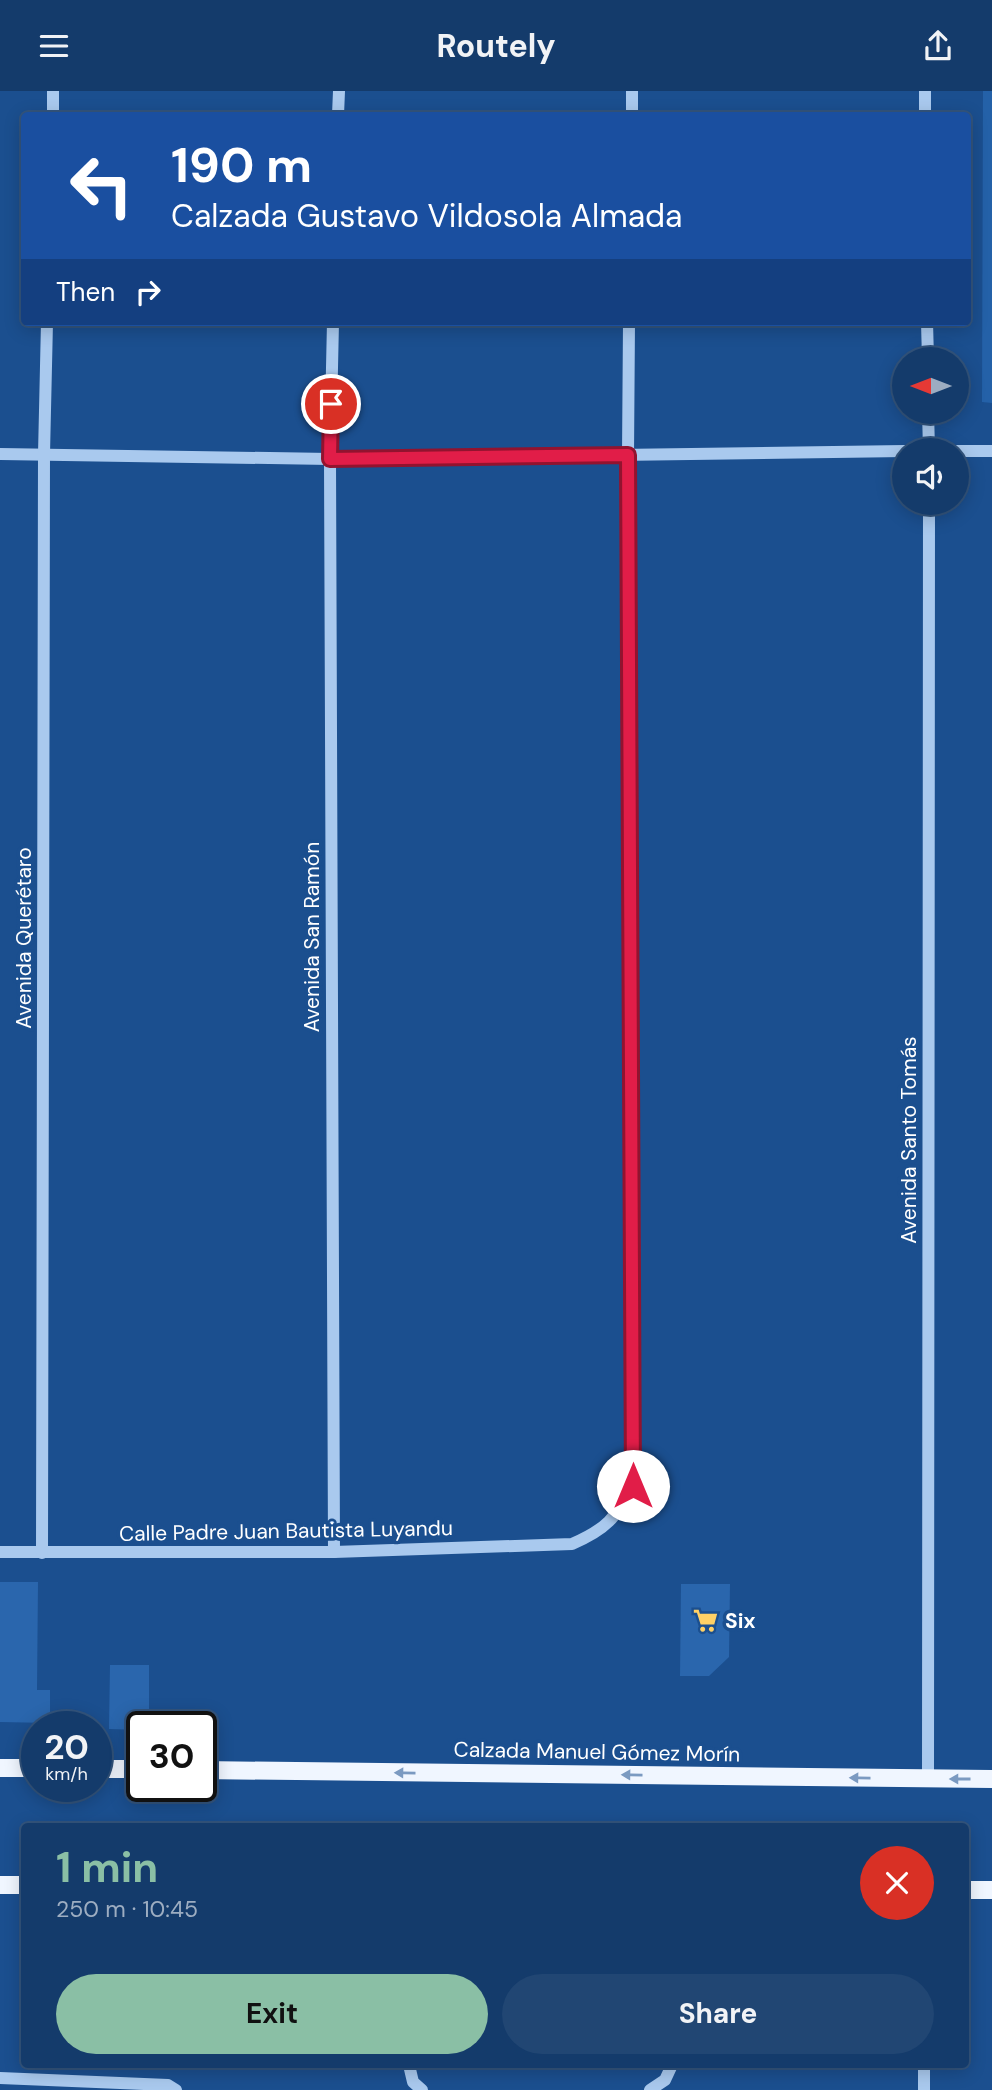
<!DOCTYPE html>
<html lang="en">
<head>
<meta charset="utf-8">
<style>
	body { margin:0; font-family:"DM Sans",sans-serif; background:#214673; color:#f1f3f6; height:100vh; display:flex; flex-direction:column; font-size:26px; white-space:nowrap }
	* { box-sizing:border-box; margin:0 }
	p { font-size:23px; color:#9dadc1 }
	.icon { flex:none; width:38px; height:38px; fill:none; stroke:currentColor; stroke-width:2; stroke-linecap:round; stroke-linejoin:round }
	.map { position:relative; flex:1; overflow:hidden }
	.details { position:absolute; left:21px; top:1732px; width:948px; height:245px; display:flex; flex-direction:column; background:#143b6b; border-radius:7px; box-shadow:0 4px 18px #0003,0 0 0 2px #33557e }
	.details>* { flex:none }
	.guide { position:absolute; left:21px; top:21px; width:950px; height:214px; border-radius:7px; box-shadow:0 4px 18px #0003,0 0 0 2px #33557e; background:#1a4fa0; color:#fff; overflow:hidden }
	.needle { width:46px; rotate:270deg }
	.buttons { position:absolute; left:892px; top:256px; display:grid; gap:14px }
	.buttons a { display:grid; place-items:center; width:77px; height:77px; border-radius:50%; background:#143b6b; box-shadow:0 4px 18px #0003,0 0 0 2px #33557e; font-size:35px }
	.speed { position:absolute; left:21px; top:1620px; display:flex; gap:14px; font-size:35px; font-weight:700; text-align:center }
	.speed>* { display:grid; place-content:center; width:91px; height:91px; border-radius:50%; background:#143b6b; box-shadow:0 4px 18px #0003,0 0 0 2px #33557e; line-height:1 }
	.speed small { font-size:18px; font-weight:400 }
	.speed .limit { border:4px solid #111; border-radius:10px; background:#fff; color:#111 }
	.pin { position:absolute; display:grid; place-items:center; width:60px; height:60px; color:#fff; margin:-30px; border:4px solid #fff; border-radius:50%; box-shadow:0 2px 7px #0007 }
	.me { position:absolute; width:77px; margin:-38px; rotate:0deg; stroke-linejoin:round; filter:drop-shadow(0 0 5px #0008) }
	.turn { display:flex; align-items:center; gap:24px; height:147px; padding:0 35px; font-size:32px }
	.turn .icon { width:91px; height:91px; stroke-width:2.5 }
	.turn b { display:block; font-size:49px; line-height:60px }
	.then { display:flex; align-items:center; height:66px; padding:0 35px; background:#0003; gap:14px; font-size:26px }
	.round { display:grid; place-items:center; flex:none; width:74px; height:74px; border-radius:37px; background:#214673 }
	.overview { display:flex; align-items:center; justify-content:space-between; height:119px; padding:0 35px }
	h1 { font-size:42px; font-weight:700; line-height:52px; color:#8abfa5 }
	.cta { display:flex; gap:14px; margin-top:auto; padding:14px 35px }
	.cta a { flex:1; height:80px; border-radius:42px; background:#8abfa5; color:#111; font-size:28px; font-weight:700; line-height:80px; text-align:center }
	.cta a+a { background:#214673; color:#f1f3f6 }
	header { display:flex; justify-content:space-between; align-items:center; height:91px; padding:0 35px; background:#143b6b; font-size:32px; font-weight:700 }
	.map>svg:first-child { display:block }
	.green { fill:#2461a8 }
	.building { fill:#2a66ad }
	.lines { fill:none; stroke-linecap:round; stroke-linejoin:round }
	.minor { stroke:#a9c9ee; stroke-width:12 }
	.major { stroke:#f0f6ff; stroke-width:18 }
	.oneway { fill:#7b9ac1 }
	.route-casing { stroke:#92132f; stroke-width:18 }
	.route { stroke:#e11d48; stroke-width:12 }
	.labels { text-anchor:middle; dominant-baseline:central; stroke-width:7; stroke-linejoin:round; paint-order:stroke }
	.street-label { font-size:21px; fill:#fff; stroke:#1b4f8f }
	.poi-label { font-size:21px; font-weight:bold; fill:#fff; stroke:#1b4f8f; text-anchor:start }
</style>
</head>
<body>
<header><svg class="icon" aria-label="menu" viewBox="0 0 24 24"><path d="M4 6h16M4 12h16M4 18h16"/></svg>Routely<svg class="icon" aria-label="share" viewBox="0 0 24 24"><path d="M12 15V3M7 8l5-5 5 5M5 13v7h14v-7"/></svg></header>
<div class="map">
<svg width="992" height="1999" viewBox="0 0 992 1999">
	<rect width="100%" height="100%" fill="#1b4f8f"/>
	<path class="green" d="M 983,0 L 992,0 L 992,312 L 982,311 Z"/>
	<g class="building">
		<path d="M 0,1491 L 38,1491 L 37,1599 L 50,1599 L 50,1632 L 0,1631 Z"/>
		<path d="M 681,1493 L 730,1493 L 729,1566 L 709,1585 L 680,1585 Z"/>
		<path d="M 110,1574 L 149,1574 L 149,1636 L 142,1636 L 142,1639 L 109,1638 Z"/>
	</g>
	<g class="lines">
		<g class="minor">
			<path d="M 925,0 L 925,24"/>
			<path d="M 53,24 L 53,0"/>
			<path d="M 338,24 L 339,0"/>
			<path d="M 632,24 L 632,0"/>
			<path d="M 333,231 L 330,368 L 334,1461"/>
			<path d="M 927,231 L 928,268"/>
			<path d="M 928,320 L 929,359"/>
			<path d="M 957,360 L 992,360"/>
			<path d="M 0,363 L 330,368 L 905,360"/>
			<path d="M 0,1461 L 334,1461 L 572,1453 C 607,1438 615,1427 633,1395 L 628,364 L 629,231"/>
			<path d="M 42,1462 L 44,363 L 47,231"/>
			<path d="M 928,1688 L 929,411"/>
			<path d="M 409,1974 L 413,1991 L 422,1999"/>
			<path d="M 0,1987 L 168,1994 L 176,1999"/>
			<path d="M 650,1999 L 665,1989 L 672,1974"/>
			<path d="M 924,1999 L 924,1974"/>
		</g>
		<g class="major">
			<path d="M 0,1677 L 37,1677"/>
			<path d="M 96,1678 L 142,1678"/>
			<path d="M 201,1679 L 992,1688"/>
			<path d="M 0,1794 L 24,1794"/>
			<path d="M 966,1799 L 992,1799"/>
		</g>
	</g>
	<defs><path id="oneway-solid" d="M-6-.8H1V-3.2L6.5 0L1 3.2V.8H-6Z" transform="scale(1.75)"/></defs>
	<g class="oneway">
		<use href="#oneway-solid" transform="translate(405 1682) rotate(-179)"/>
		<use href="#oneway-solid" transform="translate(632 1684) rotate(-179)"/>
		<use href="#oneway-solid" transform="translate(860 1687) rotate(-179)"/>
		<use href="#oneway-solid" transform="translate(960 1688) rotate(-180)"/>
	</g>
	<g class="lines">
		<defs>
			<path id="route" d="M 331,313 L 330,368 L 628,364 L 633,1395"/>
		</defs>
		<use href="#route" class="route-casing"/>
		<use href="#route" class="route"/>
	</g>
	<defs>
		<symbol id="supermarket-bare" viewBox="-9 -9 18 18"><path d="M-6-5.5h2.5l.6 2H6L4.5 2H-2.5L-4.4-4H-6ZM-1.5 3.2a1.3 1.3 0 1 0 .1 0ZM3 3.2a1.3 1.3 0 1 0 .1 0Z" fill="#ffd166" stroke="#1b4f8f" stroke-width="2.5" paint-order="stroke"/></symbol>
	</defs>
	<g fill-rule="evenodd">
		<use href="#supermarket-bare" x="688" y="1512" width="35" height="35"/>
	</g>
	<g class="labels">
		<g class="street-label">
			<text transform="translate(312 846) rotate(-90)">Avenida San Ramón</text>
			<text transform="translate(24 847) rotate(-90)">Avenida Querétaro</text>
			<text transform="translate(909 1049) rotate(-90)">Avenida Santo Tomás</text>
			<text transform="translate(286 1440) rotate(-1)">Calle Padre Juan Bautista Luyandu</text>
			<text transform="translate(597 1661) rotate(1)">Calzada Manuel Gómez Morín</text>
		</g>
		<g class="poi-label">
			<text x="725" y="1530">Six</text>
		</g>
	</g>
</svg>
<div class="buttons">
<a><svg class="needle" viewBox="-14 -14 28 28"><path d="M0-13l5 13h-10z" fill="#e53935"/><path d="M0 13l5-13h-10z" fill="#9dadc1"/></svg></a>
<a><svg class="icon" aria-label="sound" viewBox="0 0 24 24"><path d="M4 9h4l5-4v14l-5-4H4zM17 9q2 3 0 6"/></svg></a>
</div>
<div class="speed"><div>20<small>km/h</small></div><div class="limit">30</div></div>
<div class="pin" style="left:331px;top:313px;background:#d93025"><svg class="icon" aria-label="arrive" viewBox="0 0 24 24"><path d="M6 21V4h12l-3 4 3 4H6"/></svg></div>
<svg class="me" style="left:633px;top:1395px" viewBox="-20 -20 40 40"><circle r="19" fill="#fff"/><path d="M0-13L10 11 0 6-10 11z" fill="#e11d48"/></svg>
<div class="guide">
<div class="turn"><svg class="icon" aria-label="left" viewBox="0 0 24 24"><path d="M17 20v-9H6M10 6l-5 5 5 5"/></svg><div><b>190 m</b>Calzada Gustavo Vildosola Almada</div></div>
<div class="then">Then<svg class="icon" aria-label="right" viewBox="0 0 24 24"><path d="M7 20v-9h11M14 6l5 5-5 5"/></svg></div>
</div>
<section class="details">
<div class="overview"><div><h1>1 min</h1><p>250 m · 10:45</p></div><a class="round" style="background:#d93025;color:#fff"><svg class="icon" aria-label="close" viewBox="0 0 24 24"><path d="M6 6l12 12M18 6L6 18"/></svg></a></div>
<div class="cta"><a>Exit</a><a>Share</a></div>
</section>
</div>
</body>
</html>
